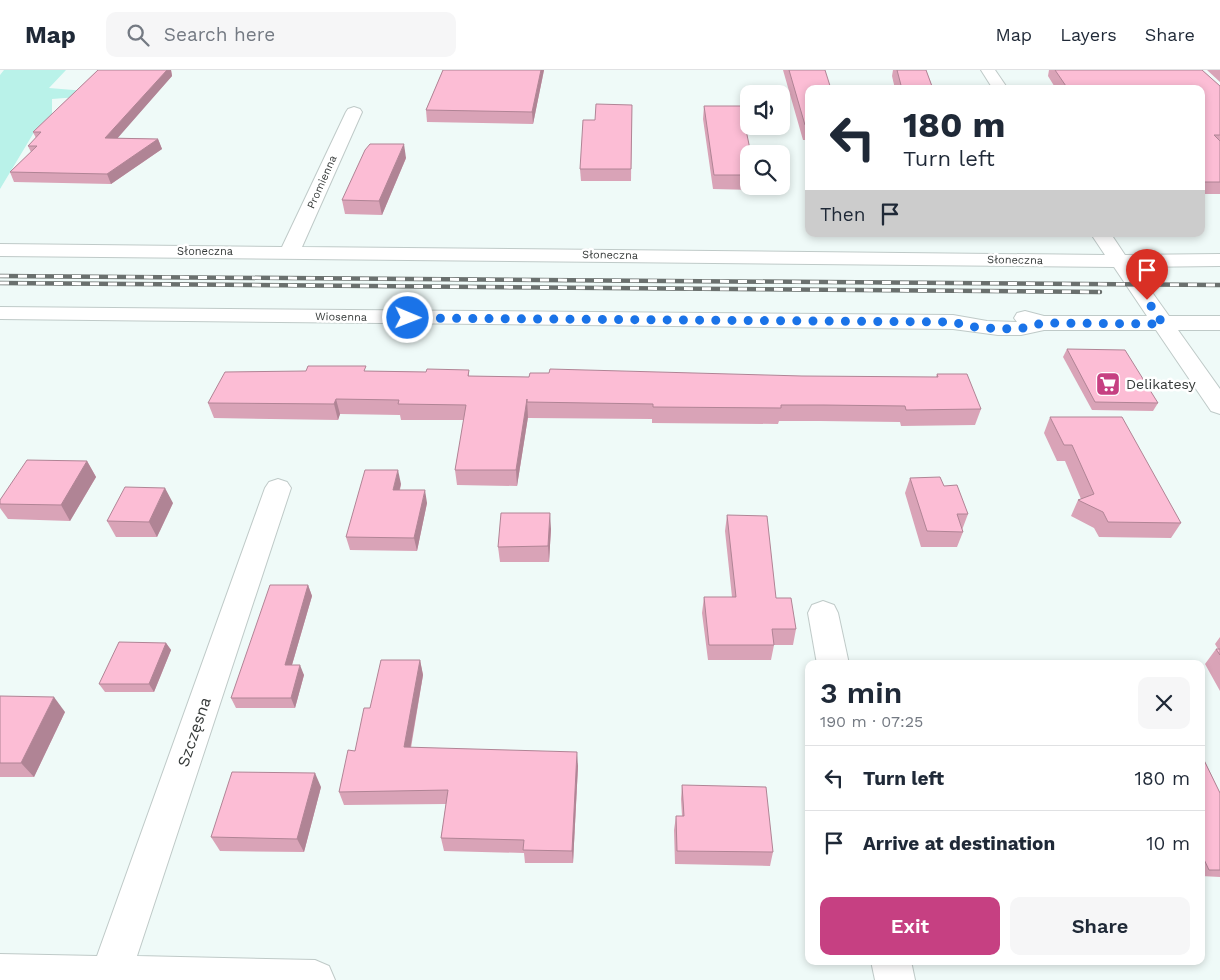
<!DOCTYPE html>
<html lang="en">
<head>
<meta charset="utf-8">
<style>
	body { margin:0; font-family:"Work Sans",sans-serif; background:#f6f6f7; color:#1f2937; height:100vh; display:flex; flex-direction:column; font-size:19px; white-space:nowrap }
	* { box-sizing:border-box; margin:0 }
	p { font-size:16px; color:#747a83 }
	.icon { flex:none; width:28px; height:28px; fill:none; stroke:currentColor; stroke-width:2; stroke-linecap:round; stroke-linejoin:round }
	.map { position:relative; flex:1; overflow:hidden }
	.sheet { position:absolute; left:805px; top:590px; width:400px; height:305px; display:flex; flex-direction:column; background:#fff; border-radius:10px; box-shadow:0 2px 8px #0003 }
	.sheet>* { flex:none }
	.banner { position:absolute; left:805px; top:15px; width:400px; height:152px; border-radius:10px; box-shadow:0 2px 8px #0003; background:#fff; color:#1f2937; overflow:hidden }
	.tools { position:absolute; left:740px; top:15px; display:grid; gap:10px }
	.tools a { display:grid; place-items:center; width:50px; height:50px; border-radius:10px; background:#fff; box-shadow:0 2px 8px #0003; font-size:25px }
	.pin { position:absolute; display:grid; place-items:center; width:42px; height:42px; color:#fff; margin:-51px -21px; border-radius:50% 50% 50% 0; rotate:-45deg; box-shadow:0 0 5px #0007 }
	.pin .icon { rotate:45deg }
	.me { position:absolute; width:55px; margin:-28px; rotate:91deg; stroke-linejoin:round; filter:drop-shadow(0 0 4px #0008) }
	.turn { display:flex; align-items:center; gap:18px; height:105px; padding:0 15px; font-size:22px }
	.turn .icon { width:65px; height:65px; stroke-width:2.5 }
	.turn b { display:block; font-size:35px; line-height:42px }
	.then { display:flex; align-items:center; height:48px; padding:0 15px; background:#0003; gap:10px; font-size:19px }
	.round { display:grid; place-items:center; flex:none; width:52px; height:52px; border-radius:10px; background:#f6f6f7 }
	.headline { display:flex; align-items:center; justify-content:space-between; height:85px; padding:0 15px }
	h1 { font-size:30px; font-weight:600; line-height:38px }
	.button { display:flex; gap:10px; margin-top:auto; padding:10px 15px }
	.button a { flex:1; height:58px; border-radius:10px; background:#c64082; color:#fff; font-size:20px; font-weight:600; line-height:58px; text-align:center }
	.button a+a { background:#f6f6f7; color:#1f2937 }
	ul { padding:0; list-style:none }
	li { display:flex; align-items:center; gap:15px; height:65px; padding:0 15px; border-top:1px solid #e0e1e3 }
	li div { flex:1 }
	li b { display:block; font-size:19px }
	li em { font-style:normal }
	header { display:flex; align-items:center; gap:30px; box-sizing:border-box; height:70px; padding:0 25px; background:#fff; border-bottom:1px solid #e0e1e3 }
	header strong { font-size:24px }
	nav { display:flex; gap:28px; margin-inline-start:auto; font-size:18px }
	.search { width:350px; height:45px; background:#f6f6f7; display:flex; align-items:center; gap:12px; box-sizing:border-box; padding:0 18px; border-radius:10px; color:#747a83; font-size:19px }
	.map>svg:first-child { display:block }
	.green { fill:#b9f2e9 }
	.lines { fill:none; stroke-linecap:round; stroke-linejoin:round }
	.minor-casing { stroke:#bfcac8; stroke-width:2 }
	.minor { fill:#fff; fill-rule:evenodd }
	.rail-casing { stroke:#6a706e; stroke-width:4.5 }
	.rail { stroke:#fff; stroke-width:3; stroke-dasharray:9; stroke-linecap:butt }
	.wall { fill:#d9a3b7 }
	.shaded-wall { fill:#b08495 }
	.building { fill:#fcbdd5; stroke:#b08495 }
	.route { stroke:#1a73e8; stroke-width:9; stroke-dasharray:0 16.2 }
	.labels { text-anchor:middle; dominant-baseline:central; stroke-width:5; stroke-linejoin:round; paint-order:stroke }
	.far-street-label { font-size:11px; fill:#363a39; stroke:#fff }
	.poi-label { font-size:14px; fill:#363a39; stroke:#fff; text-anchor:start }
	.near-street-label { font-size:16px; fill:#363a39; stroke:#fff }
</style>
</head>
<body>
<header>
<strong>Map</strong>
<div class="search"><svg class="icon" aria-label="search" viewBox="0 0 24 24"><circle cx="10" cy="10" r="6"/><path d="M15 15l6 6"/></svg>Search here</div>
<nav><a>Map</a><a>Layers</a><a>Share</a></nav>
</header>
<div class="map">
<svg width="1220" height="910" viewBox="0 0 1220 910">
	<rect width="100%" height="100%" fill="#effaf8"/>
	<path class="green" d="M 4,0 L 66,0 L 49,18 L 86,21 L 78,27 L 52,29 L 52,43 L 77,47 L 51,53 L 33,64 L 0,119 L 0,5 Z"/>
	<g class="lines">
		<defs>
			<g id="minor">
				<path d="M 981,0 L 995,0 L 1008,19 L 993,19 Z"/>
				<path d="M 354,37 L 360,39 L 362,42 L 302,177 L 1105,185 L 1091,164 L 1111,164 L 1125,185 L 1220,184 L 1220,196 L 1134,197 L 1169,246 L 1220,246 L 1220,260 L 1178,260 L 1220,319 L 1220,344 L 1211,341 L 1156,260 L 1044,260 L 1021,265 L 998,265 L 953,259 L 0,249 L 0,237 L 953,245 L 987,251 L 1017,252 L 1014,248 L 1017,243 L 1025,241 L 1044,246 L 1147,246 L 1114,197 L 0,186 L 0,174 L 282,177 L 346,42 L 348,39 Z"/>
				<path d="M 278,409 L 287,412 L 291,418 L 137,886 L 315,890 L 329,896 L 335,910 L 0,910 L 0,884 L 97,886 L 265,418 L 269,412 Z"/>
				<path d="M 823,531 L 834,535 L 838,543 L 849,594 L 817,594 L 808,543 L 812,535 Z"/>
				<path d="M 871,891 L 911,891 L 915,910 L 875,910 Z"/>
			</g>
		</defs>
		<use href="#minor" class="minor-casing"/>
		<use href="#minor" class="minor"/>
		<defs>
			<g id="rail">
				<path d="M 0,206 L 1220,215"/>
				<path d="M 0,213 L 1100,222"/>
			</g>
		</defs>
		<use href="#rail" class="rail-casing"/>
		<use href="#rail" class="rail"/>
	</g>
	<g class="wall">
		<path d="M 98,0 L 171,0 L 172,6 L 117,68 L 158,69 L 162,79 L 111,114 L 14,112 L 10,102 L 31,82 L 28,76 L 36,68 L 33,62 Z"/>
		<path d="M 443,0 L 544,0 L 533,54 L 427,52 L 426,40 Z"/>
		<path d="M 783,0 L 825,0 L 809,19 L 809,74 L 808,70 L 803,70 Z"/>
		<path d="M 893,0 L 926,0 L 933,19 L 895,19 L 892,6 Z"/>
		<path d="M 1049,0 L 1202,0 L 1220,16 L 1220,124 L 1201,124 L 1201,19 L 1056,19 L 1048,6 Z"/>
		<path d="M 1207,0 L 1220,0 L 1220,12 Z"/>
		<path d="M 632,35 L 631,111 L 581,111 L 580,99 L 595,50 Z"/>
		<path d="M 704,36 L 749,84 L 749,116 L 754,116 L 754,120 L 713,119 L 703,49 Z"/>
		<path d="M 406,88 L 382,145 L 345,144 L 342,130 Z"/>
		<path d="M 1016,164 L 1055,164 L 1016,165 Z"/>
		<path d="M 1067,279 L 1158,333 L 1153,341 L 1092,340 L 1063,287 Z"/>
		<path d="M 469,300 L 469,306 L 529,307 L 936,307 L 937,304 L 981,339 L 975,355 L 901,356 L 900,352 L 820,351 L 779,351 L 778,354 L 652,353 L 652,349 L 528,348 L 528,347 L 517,416 L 457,415 L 455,400 L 464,350 L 401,350 L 400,345 L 340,344 L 338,350 L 214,348 L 208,333 L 367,301 L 426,302 Z"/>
		<path d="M 1050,347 L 1181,453 L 1171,468 L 1099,467 L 1094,458 L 1071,446 L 1078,430 L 1081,429 L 1065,391 L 1057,391 L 1044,363 Z"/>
		<path d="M 87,391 L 96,407 L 70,451 L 8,449 L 0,438 L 0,430 Z"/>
		<path d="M 910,408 L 944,416 L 968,444 L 962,460 L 963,462 L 957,477 L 921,477 L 905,423 Z"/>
		<path d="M 401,414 L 400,420 L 427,433 L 417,481 L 350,480 L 346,467 Z"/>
		<path d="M 173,433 L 157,467 L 116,467 L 107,451 Z"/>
		<path d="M 727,445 L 776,528 L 796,559 L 793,575 L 774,575 L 771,590 L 708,590 L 702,543 L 704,527 L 732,527 L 725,461 Z"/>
		<path d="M 551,459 L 549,492 L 500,492 L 498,477 Z"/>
		<path d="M 308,515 L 312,526 L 292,595 L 304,605 L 295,638 L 236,638 L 231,628 Z"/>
		<path d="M 1220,567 L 1220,621 L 1205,594 L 1216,579 L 1218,579 L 1215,574 Z"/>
		<path d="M 166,573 L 171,580 L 154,622 L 105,622 L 99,614 Z"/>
		<path d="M 420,590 L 423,605 L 411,678 L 578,696 L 573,793 L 525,793 L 524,783 L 444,781 L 441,768 L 446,734 L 344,735 L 339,722 L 355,681 L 370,638 Z"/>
		<path d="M 0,626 L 65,642 L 34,707 L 0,707 Z"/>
		<path d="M 1201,684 L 1220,723 L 1220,807 L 1201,806 Z"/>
		<path d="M 682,715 L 773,782 L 770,796 L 675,794 L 674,760 L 676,746 L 682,746 L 681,729 Z"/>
		<path d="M 321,717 L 304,782 L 220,781 L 211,767 Z"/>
	</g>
	<g class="shaded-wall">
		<path d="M 167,0 L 171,0 L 172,6 L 109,78 L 105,68 Z"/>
		<path d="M 541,0 L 544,0 L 533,54 L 532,42 Z"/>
		<path d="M 158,69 L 162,79 L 111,114 L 107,104 Z"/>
		<path d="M 404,74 L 406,88 L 382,145 L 379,131 Z"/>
		<path d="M 336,329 L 340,344 L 338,350 L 334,334 Z"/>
		<path d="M 527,329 L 528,347 L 517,416 L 516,400 Z"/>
		<path d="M 87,391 L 96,407 L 70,451 L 61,435 Z"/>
		<path d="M 398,400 L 401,414 L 396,433 L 393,420 Z"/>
		<path d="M 165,418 L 173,433 L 157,467 L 149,452 Z"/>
		<path d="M 425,420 L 427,433 L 417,481 L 414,468 Z"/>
		<path d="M 550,443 L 551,459 L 549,492 L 548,476 Z"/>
		<path d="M 308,515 L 312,526 L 289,605 L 285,595 Z"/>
		<path d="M 166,573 L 171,580 L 154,622 L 149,614 Z"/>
		<path d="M 420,590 L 423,605 L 408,691 L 404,677 Z"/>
		<path d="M 300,595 L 304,605 L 295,638 L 291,628 Z"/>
		<path d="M 54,627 L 65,642 L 34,707 L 21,693 Z"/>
		<path d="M 577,682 L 578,696 L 573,793 L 572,781 Z"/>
		<path d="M 315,703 L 321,717 L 304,782 L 297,769 Z"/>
	</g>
	<g class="building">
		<path d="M 98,0 L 167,0 L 105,68 L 158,69 L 107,104 L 10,102 L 37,76 L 28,76 L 41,62 L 33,62 Z"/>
		<path d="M 443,0 L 541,0 L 532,42 L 426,40 Z"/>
		<path d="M 789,0 L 825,0 L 831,19 L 809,19 L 809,55 L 805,55 Z"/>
		<path d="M 897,0 L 926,0 L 933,19 L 902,19 Z"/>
		<path d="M 1055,0 L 1202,0 L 1220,16 L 1220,65 L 1214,65 L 1220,71 L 1220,112 L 1201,112 L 1201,19 L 1068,19 Z"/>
		<path d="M 596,34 L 632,35 L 631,99 L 580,99 L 583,50 L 595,50 Z"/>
		<path d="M 704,36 L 741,36 L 751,84 L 749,84 L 749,105 L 714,105 Z"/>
		<path d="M 370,74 L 404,74 L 379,131 L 342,130 L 365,80 Z"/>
		<path d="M 1067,279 L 1125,280 L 1158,333 L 1095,332 Z"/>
		<path d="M 308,296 L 366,296 L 364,301 L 426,302 L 427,299 L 469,300 L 468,306 L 529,307 L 530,303 L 549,303 L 550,299 L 802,306 L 938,307 L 937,304 L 967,304 L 981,339 L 906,340 L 905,336 L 823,335 L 781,335 L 781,338 L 653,337 L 653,334 L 527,332 L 527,329 L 516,400 L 455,400 L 466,335 L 398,334 L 399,330 L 336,329 L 334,334 L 208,333 L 225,302 L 306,301 Z"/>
		<path d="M 1050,347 L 1122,347 L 1181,453 L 1108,452 L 1103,442 L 1078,430 L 1094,424 L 1072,375 L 1064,375 Z"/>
		<path d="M 27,390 L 87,391 L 61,435 L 0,434 L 0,430 Z"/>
		<path d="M 365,400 L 398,400 L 393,420 L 425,420 L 414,468 L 346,467 Z"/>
		<path d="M 940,407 L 944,416 L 957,415 L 968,444 L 957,444 L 963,462 L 927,461 L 910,408 Z"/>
		<path d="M 125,417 L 165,418 L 149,452 L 107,451 Z"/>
		<path d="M 501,443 L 550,443 L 548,476 L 498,477 Z"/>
		<path d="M 727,445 L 767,446 L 776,528 L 791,528 L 796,559 L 772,559 L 774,575 L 709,575 L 704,527 L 736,527 Z"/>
		<path d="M 270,515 L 308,515 L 285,595 L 300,595 L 291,628 L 231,628 Z"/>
		<path d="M 119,572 L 166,573 L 149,614 L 99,614 Z"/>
		<path d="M 1216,579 L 1220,579 L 1220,585 Z"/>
		<path d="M 381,590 L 420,590 L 404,677 L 577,682 L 572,781 L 523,780 L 524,770 L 441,768 L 448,720 L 339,722 L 348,680 L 355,681 L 364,638 L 370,638 Z"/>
		<path d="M 0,626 L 54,627 L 21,693 L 0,693 Z"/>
		<path d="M 1201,684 L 1220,723 L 1220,800 L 1209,800 L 1201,783 Z"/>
		<path d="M 232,702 L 315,703 L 297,769 L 211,767 Z"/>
		<path d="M 682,715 L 766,717 L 773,782 L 677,781 L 676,746 L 684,746 Z"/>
	</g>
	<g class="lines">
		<path class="route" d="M 408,248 L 952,252 L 975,257 L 1002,259 L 1023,258 L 1043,253 L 1163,254 L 1147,230"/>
	</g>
	<defs>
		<symbol id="supermarket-square" viewBox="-11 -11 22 22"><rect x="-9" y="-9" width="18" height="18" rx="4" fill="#c64082" stroke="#fff"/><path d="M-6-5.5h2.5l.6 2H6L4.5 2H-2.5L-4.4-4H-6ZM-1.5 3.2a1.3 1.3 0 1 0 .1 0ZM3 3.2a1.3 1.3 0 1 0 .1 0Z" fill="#fff"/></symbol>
	</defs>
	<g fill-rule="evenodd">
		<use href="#supermarket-square" x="1094" y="300" width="28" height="28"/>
	</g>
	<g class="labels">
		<g class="far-street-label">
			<text transform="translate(322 112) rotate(-66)">Promienna</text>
			<text x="205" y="181">Słoneczna</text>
			<text transform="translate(610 185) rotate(1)">Słoneczna</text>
			<text transform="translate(1015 190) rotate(1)">Słoneczna</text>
			<text transform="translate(341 247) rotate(1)">Wiosenna</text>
		</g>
		<g class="poi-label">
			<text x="1126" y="314">Delikatesy</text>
		</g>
		<g class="near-street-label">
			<text transform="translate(194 662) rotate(-71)">Szczęsna</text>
		</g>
	</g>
</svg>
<div class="tools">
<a><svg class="icon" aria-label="sound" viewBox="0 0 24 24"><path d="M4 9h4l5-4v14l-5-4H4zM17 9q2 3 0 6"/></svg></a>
<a><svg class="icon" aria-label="search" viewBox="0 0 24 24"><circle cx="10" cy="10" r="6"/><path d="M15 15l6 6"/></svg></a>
</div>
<div class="pin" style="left:1147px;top:230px;background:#d93025"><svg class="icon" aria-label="arrive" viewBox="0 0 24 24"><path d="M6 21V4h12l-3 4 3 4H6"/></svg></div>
<svg class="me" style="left:408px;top:248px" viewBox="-20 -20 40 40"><circle r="17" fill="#1a73e8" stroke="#fff" stroke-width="3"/><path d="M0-11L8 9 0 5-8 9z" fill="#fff"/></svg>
<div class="banner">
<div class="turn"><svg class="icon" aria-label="left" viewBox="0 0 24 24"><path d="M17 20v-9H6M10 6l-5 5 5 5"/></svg><div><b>180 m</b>Turn left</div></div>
<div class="then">Then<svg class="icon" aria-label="arrive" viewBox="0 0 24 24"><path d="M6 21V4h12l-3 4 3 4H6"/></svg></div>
</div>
<section class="sheet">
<div class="headline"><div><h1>3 min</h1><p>190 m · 07:25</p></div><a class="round"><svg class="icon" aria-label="close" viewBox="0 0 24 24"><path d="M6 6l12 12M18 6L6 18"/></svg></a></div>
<ul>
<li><svg class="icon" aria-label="left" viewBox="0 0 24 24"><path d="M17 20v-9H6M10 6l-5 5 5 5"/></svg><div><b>Turn left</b></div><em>180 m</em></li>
<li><svg class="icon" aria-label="arrive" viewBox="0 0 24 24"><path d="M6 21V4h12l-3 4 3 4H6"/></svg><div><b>Arrive at destination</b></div><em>10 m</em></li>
</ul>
<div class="button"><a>Exit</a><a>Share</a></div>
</section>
</div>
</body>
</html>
